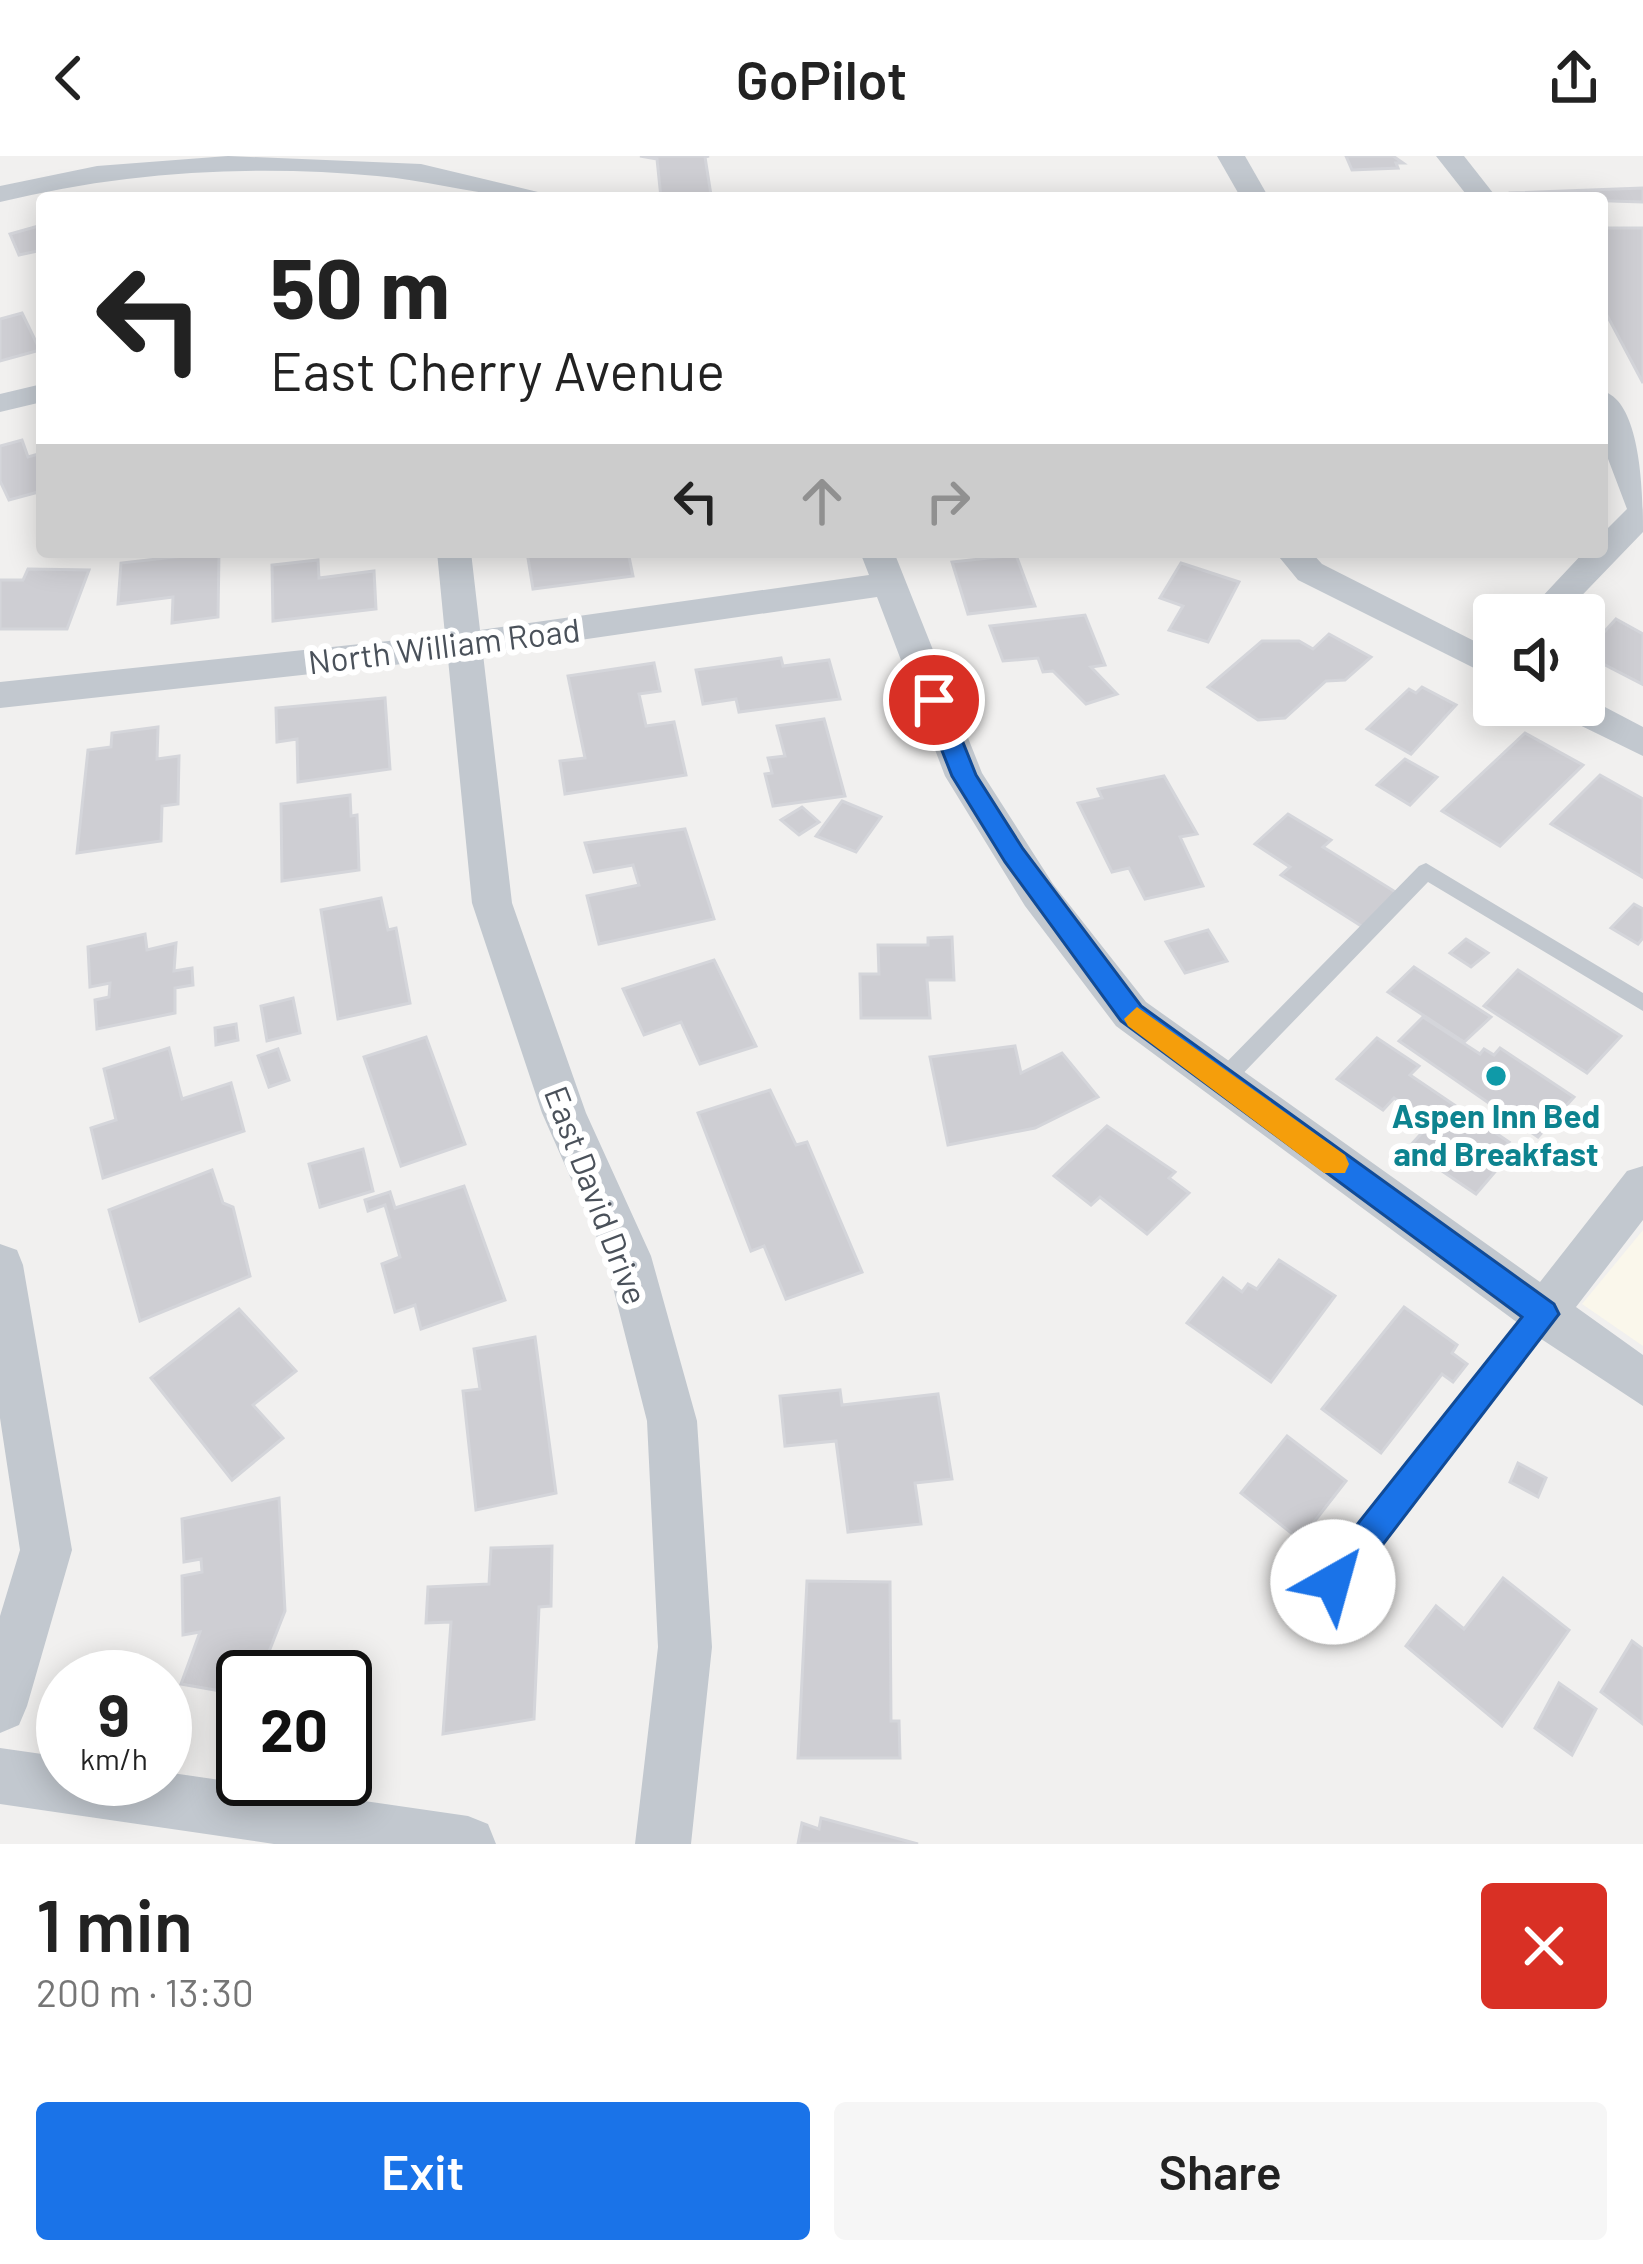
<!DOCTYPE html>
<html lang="en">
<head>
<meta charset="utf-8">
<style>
	body { margin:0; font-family:Barlow,sans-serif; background:#f6f6f6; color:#222; height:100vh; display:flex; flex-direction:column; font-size:45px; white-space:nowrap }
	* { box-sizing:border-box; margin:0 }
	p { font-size:39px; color:#767676 }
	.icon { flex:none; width:66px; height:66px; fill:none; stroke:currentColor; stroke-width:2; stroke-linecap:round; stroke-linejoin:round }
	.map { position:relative; height:1688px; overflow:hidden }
	.drawer { display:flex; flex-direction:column; background:#fff; flex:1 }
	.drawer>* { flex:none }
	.banner { position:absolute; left:36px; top:36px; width:1572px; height:366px; border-radius:12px; box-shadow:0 6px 30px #0003; background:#fff; color:#222; overflow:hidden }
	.fabs { position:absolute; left:1473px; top:438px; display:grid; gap:24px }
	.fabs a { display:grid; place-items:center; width:132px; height:132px; border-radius:12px; background:#fff; box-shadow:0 6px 30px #0003; font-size:60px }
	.speed { position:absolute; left:36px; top:1494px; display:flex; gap:24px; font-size:60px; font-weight:700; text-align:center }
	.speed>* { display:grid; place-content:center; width:156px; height:156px; border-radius:50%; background:#fff; box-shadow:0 6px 30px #0003; line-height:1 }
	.speed small { font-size:30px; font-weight:400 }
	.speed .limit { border:6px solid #111; border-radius:18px; background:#fff; color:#111 }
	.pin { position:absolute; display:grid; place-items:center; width:102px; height:102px; color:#fff; margin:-51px; border:6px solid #fff; border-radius:50%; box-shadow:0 3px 12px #0007 }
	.me { position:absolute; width:132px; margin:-66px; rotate:38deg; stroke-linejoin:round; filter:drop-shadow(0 0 9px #0008) }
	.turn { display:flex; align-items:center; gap:42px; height:252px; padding:0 36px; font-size:54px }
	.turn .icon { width:156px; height:156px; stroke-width:2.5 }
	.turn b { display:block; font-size:84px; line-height:102px }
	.lanes { display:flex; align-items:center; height:114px; padding:0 36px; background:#0003; justify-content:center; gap:60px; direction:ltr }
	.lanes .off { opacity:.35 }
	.round { display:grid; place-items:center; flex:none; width:126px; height:126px; border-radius:12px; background:#f6f6f6 }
	.overview { display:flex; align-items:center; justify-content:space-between; height:204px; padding:0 36px }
	h1 { font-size:72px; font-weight:600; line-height:90px }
	.cta { display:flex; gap:24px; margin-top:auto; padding:24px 36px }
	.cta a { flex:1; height:138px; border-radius:12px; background:#1a73e8; color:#fff; font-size:48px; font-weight:600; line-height:138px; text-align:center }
	.cta a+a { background:#f6f6f6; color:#222 }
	header { display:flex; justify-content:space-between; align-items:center; height:156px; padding:0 36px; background:#fff; font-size:54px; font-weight:600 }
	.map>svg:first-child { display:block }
	.commercial { fill:#faf7eb }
	.building { fill:#ceced3; stroke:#d4d5da; stroke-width:3 }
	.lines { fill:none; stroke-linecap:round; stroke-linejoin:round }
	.lane { fill:#c2c8cf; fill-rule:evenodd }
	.street { fill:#c2c8cf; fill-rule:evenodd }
	.route { fill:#1a73e8; stroke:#114b97; stroke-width:3 }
	.slow { fill:#f59e0b }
	.culture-dot { fill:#0f9aa8; stroke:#fff; stroke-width:4.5 }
	.labels { text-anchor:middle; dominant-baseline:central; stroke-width:12; stroke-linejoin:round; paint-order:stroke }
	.street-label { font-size:33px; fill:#4a515a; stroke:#fff }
	.culture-label { font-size:33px; font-weight:bold; fill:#0d838f; stroke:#fff }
</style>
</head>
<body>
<header><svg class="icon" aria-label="back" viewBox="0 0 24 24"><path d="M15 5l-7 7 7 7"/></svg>GoPilot<svg class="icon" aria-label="share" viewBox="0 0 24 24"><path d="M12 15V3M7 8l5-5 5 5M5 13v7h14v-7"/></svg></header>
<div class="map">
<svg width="1643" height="1688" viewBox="0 0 1643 1688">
	<rect width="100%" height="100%" fill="#f1f0ef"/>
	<path class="commercial" d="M 1643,1074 L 1643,1190 L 1582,1148 Z"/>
	<g class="building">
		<path d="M 640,0 L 709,0 L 705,1 L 711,39 L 661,42 L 657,3 Z"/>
		<path d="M 1346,0 L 1393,0 L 1403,7 L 1396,7 L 1398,12 L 1352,14 Z"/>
		<path d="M 1643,32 L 1643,46 L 1514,42 L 1511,37 Z"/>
		<path d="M 42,69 L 42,94 L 19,99 L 10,78 Z"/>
		<path d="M 1602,72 L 1643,72 L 1643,227 L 1602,150 Z"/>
		<path d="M 22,157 L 40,194 L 0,205 L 0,163 Z"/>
		<path d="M 22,284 L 28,301 L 42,297 L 42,335 L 9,344 L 0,325 L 0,290 Z"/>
		<path d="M 219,396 L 218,461 L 172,467 L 173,441 L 118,448 L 121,407 Z"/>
		<path d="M 527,396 L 628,396 L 633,420 L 533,433 Z"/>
		<path d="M 1016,399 L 1035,450 L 968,458 L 952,406 Z"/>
		<path d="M 318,404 L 319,422 L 374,415 L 376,453 L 273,465 L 272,409 Z"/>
		<path d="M 1181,407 L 1239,426 L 1208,486 L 1169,474 L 1183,450 L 1160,442 Z"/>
		<path d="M 28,413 L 89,414 L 67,473 L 0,473 L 0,424 L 23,424 Z"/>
		<path d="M 1085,459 L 1105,509 L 1091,511 L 1117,538 L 1086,548 L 1053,515 L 1043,516 L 1038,502 L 1003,505 L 990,470 Z"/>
		<path d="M 1616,463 L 1643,478 L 1642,528 L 1584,498 Z"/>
		<path d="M 1329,478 L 1371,501 L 1345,524 L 1326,525 L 1285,562 L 1258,564 L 1208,531 L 1262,485 L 1299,485 L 1313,493 Z"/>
		<path d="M 781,502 L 783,510 L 829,504 L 840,543 L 739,556 L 736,543 L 703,548 L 696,514 Z"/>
		<path d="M 654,507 L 660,535 L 639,538 L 646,570 L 674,566 L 686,619 L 565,638 L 560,605 L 585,602 L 568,520 Z"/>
		<path d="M 1422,531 L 1456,549 L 1411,598 L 1367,573 L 1409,533 L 1416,537 Z"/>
		<path d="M 385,542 L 390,613 L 298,626 L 297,583 L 277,586 L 276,552 Z"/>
		<path d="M 824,563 L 845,640 L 773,650 L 765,618 L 772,617 L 768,602 L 785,600 L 777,570 Z"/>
		<path d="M 158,571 L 157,603 L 179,600 L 178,648 L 162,650 L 161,685 L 77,697 L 88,594 L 111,591 L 112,577 Z"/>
		<path d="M 1525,577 L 1583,609 L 1500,690 L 1442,655 Z"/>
		<path d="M 1405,603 L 1437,621 L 1410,649 L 1377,629 Z"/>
		<path d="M 1600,619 L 1643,643 L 1642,721 L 1551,668 Z"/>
		<path d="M 1164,620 L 1197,678 L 1180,681 L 1203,730 L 1145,743 L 1129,712 L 1112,716 L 1078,647 L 1102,642 L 1098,633 Z"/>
		<path d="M 350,639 L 351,660 L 357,659 L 359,714 L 282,725 L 281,648 Z"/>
		<path d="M 842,645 L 881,661 L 856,696 L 816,680 Z"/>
		<path d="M 802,651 L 819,666 L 799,679 L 781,664 Z"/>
		<path d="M 1288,658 L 1331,684 L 1323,691 L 1397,737 L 1363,771 L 1281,719 L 1290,711 L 1255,688 Z"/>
		<path d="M 685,673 L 714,763 L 599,788 L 587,740 L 639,729 L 633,709 L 594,716 L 585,687 Z"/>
		<path d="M 381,742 L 388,774 L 396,772 L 410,847 L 338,863 L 321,754 Z"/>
		<path d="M 1634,748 L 1643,753 L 1643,782 L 1638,788 L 1611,772 Z"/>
		<path d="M 1208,774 L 1227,805 L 1185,817 L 1166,786 Z"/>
		<path d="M 145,778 L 147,794 L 176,787 L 174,815 L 192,812 L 193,829 L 175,832 L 175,857 L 97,873 L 95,844 L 109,841 L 110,827 L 90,831 L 88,791 Z"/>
		<path d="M 952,781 L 954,824 L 927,824 L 930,862 L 861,862 L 860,818 L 879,818 L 878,789 L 928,789 L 928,782 Z"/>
		<path d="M 1466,783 L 1488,797 L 1471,811 L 1450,797 Z"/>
		<path d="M 714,804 L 756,890 L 700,908 L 681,866 L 644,879 L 623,833 Z"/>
		<path d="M 1414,811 L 1491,861 L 1464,886 L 1388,836 Z"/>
		<path d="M 1518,814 L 1621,880 L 1587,917 L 1484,850 Z"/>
		<path d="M 293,842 L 300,877 L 267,885 L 261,850 Z"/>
		<path d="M 1423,861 L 1480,898 L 1484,893 L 1494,899 L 1500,892 L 1574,941 L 1538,981 L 1399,885 Z"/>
		<path d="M 236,868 L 238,884 L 216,889 L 215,872 Z"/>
		<path d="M 426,881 L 465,988 L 401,1010 L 364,901 Z"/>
		<path d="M 1377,882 L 1419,910 L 1410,919 L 1509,986 L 1497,999 L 1505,1004 L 1476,1038 L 1408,992 L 1431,967 L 1394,942 L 1383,954 L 1337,923 Z"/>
		<path d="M 1015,890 L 1021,917 L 1062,897 L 1098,941 L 1035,972 L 948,989 L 930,901 Z"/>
		<path d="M 169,892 L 182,943 L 231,927 L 244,975 L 103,1022 L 91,972 L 116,964 L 104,913 Z"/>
		<path d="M 278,893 L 289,924 L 269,931 L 258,900 Z"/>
		<path d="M 770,934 L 796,989 L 807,986 L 862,1116 L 786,1143 L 764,1090 L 751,1095 L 698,957 Z"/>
		<path d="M 1107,970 L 1175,1016 L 1169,1022 L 1189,1037 L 1147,1078 L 1100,1041 L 1091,1049 L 1054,1020 Z"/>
		<path d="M 363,993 L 373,1035 L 320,1051 L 309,1008 Z"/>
		<path d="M 212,1014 L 223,1047 L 233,1051 L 250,1120 L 140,1165 L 109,1054 Z"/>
		<path d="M 464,1030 L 505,1144 L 421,1173 L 415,1149 L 395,1156 L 382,1108 L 400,1101 L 385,1049 L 368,1055 L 365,1044 L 390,1036 L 395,1052 Z"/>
		<path d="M 1279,1104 L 1335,1140 L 1271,1226 L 1187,1167 L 1223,1122 L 1242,1136 L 1248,1128 L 1257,1133 Z"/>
		<path d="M 1404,1151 L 1457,1189 L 1452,1197 L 1467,1208 L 1453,1226 L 1442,1218 L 1381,1297 L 1322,1253 Z"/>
		<path d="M 239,1153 L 296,1215 L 253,1249 L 283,1282 L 232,1324 L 151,1222 Z"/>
		<path d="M 535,1181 L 556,1337 L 476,1354 L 463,1235 L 480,1233 L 474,1193 Z"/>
		<path d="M 840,1234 L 842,1249 L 938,1238 L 952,1323 L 915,1327 L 921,1368 L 848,1376 L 836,1285 L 785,1290 L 780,1240 Z"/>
		<path d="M 1287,1280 L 1346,1325 L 1300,1384 L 1241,1337 Z"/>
		<path d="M 1518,1307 L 1546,1322 L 1538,1341 L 1510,1326 Z"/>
		<path d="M 279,1342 L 285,1455 L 259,1521 L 243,1521 L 243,1539 L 181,1528 L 200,1476 L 183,1479 L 182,1420 L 202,1416 L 201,1403 L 184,1406 L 182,1363 Z"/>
		<path d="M 552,1390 L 551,1450 L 539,1451 L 534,1563 L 443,1578 L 451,1466 L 426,1467 L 428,1431 L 489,1428 L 491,1392 Z"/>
		<path d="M 1503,1422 L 1569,1474 L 1502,1570 L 1406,1490 L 1436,1450 L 1464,1473 Z"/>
		<path d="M 807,1425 L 890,1426 L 891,1565 L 899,1565 L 900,1602 L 798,1602 Z"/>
		<path d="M 1632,1485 L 1643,1493 L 1643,1568 L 1601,1536 Z"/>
		<path d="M 1559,1527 L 1596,1553 L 1572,1599 L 1535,1572 Z"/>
		<path d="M 821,1662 L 918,1688 L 798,1688 L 802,1667 L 819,1673 Z"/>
	</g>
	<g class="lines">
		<g class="lane">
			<path d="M 1426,707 L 1643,837 L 1643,855 L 1428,726 L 1229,932 L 1221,935 L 1213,932 L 1210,926 L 1213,920 L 1419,710 Z"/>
			<path d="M 1543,1147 L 1551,1150 L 1555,1158 L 1551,1166 L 1342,1435 L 1333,1439 L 1324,1435 L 1320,1426 L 1324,1417 L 1535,1150 Z"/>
		</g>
		<g class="street">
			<path d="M 228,0 L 421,8 L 538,36 L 542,42 C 486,42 434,25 377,20 C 252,8 122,16 0,46 L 0,30 L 97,10 Z"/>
			<path d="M 1217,0 L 1245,0 L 1269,42 L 1241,42 Z"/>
			<path d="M 1436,0 L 1464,0 L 1497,42 L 1469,42 Z"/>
			<path d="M 42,228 L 42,246 L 0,256 L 0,238 Z"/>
			<path d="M 1602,235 C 1642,244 1643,342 1643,376 L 1563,459 L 1525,459 L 1584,396 L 1602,396 L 1602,378 L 1627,353 L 1602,287 Z"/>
			<path d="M 437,396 L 471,396 L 480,474 L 869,419 L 860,396 L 894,396 L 982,617 L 1053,728 L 1146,846 L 1540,1126 L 1627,1015 L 1643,1010 L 1643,1064 L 1576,1151 L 1643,1199 L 1643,1250 L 1526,1173 L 1116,870 L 1025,750 L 945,620 L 877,441 L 483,498 L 512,747 L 586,957 L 651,1100 L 697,1265 L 712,1491 L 691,1688 L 635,1688 L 658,1491 L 647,1265 L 605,1100 L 542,957 L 472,747 L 448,503 L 0,552 L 0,526 L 445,479 Z"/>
			<path d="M 1275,396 L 1311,396 L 1322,408 L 1494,495 L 1494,522 L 1298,424 Z"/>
			<path d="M 1584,540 L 1643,571 L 1643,600 L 1557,558 L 1552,549 L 1584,549 Z"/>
			<path d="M 0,1088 L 17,1094 L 23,1109 L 72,1394 L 27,1550 L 19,1569 L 0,1577 L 0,1460 L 20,1394 L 0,1262 Z"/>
			<path d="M 0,1592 L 63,1601 L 63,1623 L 165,1623 L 165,1616 L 468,1660 L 488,1668 L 496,1688 L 274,1688 L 0,1648 Z"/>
		</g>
	</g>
	<path class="route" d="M 934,535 L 946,544 L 976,619 L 1023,693 L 1141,850 L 1554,1148 L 1559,1158 L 1345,1438 L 1333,1443 L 1321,1438 L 1316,1426 L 1321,1414 L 1522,1161 L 1121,865 L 1005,706 L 952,620 L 922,544 Z"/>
	<path class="slow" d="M 1137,851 L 1345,999 L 1349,1008 L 1345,1017 L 1324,1017 L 1128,870 L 1124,863 Z"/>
	<circle class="culture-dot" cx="1496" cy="920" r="12"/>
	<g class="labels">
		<g class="street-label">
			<text transform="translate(444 489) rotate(-7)">North William Road</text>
			<text transform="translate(597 1039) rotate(69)">East David Drive</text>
		</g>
		<g class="culture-label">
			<text x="1496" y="959">Aspen Inn Bed<tspan x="1496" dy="38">and Breakfast</tspan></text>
		</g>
	</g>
</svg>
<div class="fabs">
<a><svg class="icon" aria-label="sound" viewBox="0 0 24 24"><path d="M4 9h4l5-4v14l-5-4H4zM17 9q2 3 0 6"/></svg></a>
</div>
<div class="speed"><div>9<small>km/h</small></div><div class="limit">20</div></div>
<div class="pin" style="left:934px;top:544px;background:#d93025"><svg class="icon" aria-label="arrive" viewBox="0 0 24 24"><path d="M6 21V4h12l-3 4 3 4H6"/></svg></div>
<svg class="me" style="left:1333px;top:1426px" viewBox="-20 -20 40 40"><circle r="19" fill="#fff"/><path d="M0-13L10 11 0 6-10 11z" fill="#1a73e8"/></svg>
<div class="banner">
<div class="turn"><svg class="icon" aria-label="left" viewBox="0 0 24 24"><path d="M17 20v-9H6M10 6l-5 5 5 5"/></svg><div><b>50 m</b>East Cherry Avenue</div></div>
<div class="lanes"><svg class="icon" aria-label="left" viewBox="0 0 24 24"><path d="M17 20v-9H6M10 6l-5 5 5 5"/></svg><svg class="icon off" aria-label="ahead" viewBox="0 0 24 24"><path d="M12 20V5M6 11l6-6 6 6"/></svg><svg class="icon off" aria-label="right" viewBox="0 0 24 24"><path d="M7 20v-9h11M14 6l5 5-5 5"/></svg></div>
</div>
</div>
<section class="drawer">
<div class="overview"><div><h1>1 min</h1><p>200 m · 13:30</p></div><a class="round" style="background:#d93025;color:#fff"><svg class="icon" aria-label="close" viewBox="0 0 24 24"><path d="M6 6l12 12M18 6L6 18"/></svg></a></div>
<div class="cta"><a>Exit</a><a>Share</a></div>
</section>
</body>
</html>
